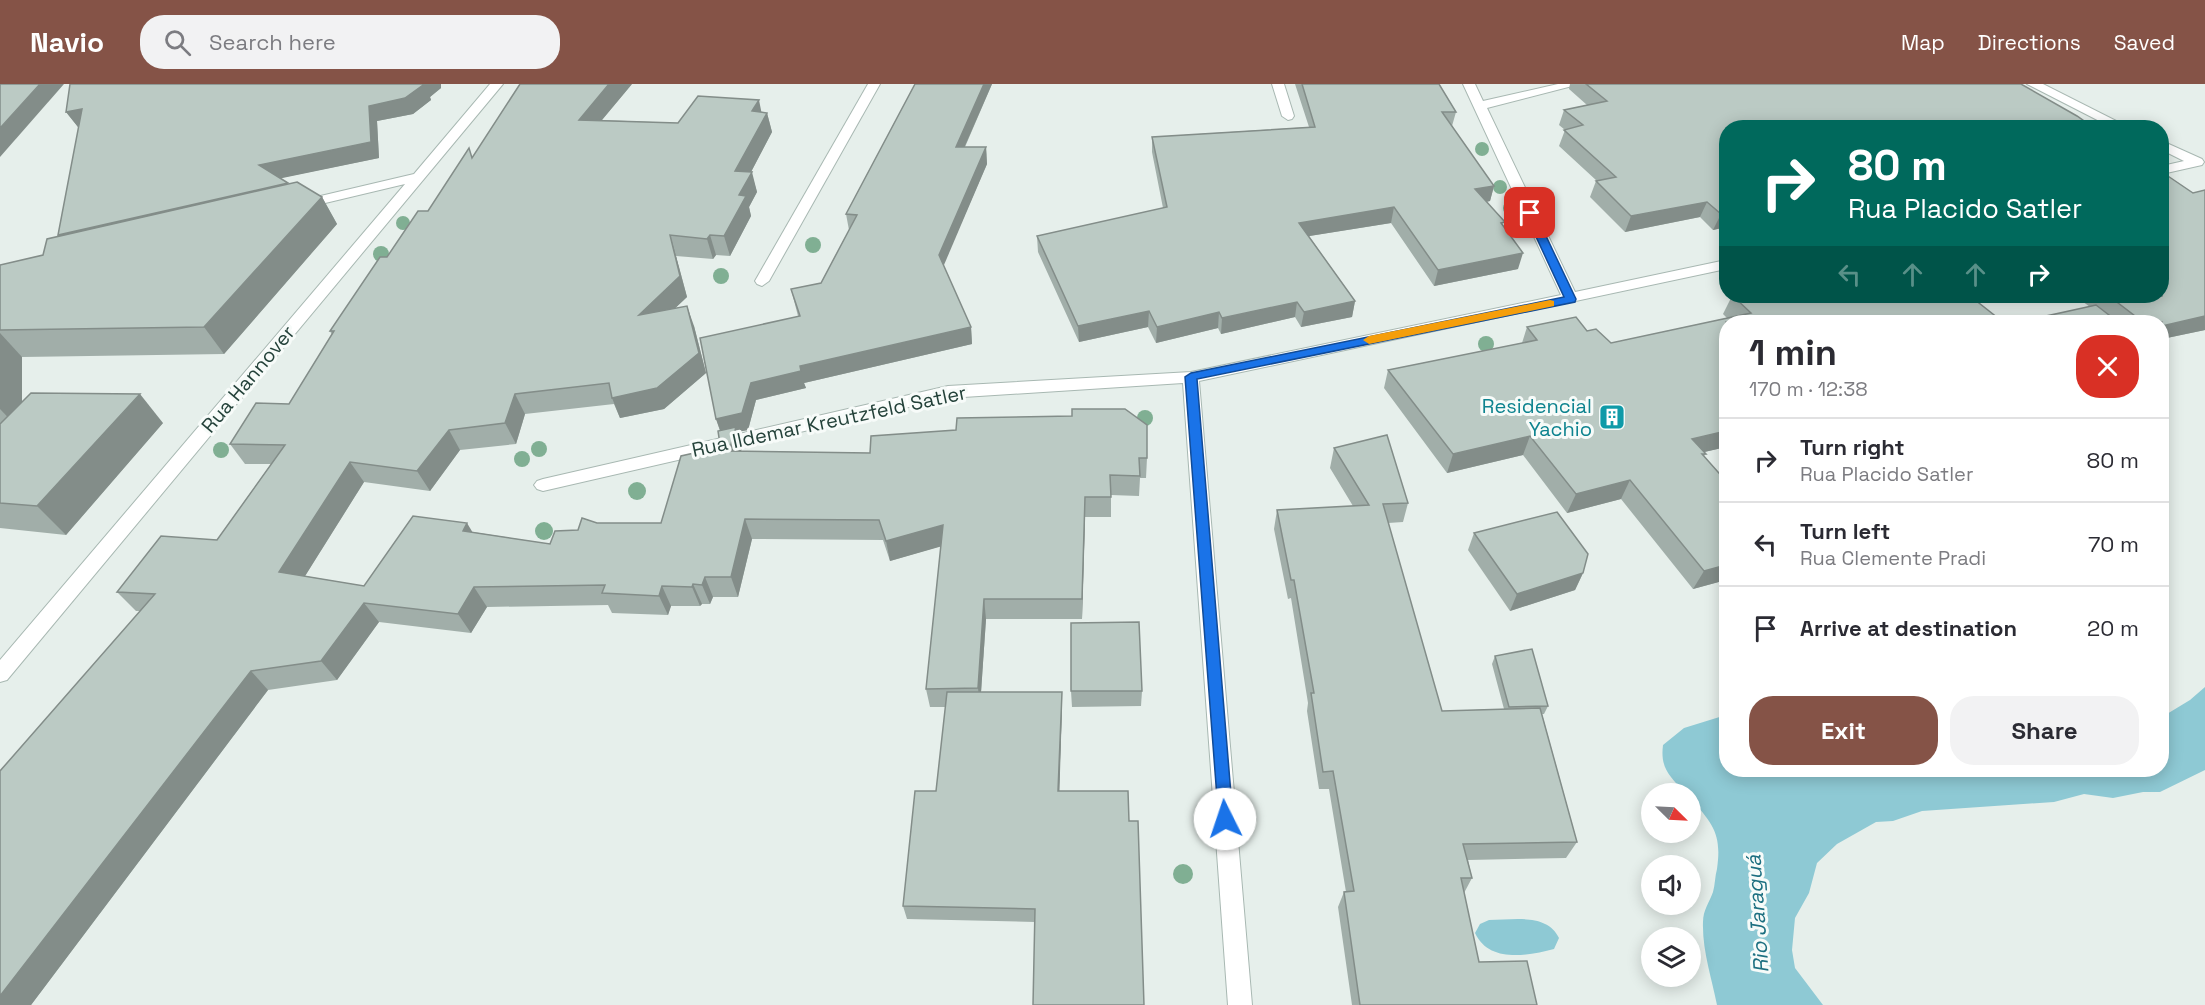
<!DOCTYPE html>
<html lang="en">
<head>
<meta charset="utf-8">
<style>
	body { margin:0; font-family:"Space Grotesk",sans-serif; background:#f2f2f3; color:#2b2b33; height:100vh; display:flex; flex-direction:column; font-size:22px; white-space:nowrap }
	* { box-sizing:border-box; margin:0 }
	p { font-size:20px; color:#7c7c81 }
	.icon { flex:none; width:33px; height:33px; fill:none; stroke:currentColor; stroke-width:2; stroke-linecap:round; stroke-linejoin:round }
	.map { position:relative; flex:1; overflow:hidden }
	.side { position:absolute; left:1719px; top:231px; width:450px; height:462px; display:flex; flex-direction:column; background:#fff; border-radius:24px; box-shadow:0 3px 15px #0003 }
	.side>* { flex:none }
	.top-card { position:absolute; left:1719px; top:36px; width:450px; height:183px; border-radius:24px; box-shadow:0 3px 15px #0003; background:#00695c; color:#fff; overflow:hidden }
	.needle { width:39px; rotate:114deg }
	.tools { position:absolute; left:1641px; top:699px; display:grid; gap:12px }
	.tools a { display:grid; place-items:center; width:60px; height:60px; border-radius:50%; background:#fff; box-shadow:0 3px 15px #0003; font-size:30px }
	.pin { position:absolute; display:grid; place-items:center; width:51px; height:51px; color:#fff; margin:-26px; border-radius:12px; box-shadow:0 3px 9px #0006 }
	.me { position:absolute; width:66px; margin:-33px; rotate:356deg; stroke-linejoin:round; filter:drop-shadow(0 0 4px #0008) }
	.turn { display:flex; align-items:center; gap:21px; height:126px; padding:0 30px; font-size:27px }
	.turn .icon { width:78px; height:78px; stroke-width:2.5 }
	.turn b { display:block; font-size:42px; line-height:51px }
	.lanes { display:flex; align-items:center; height:57px; padding:0 30px; background:#0003; justify-content:center; gap:30px; direction:ltr }
	.lanes .off { opacity:.35 }
	.round { display:grid; place-items:center; flex:none; width:63px; height:63px; border-radius:24px; background:#f2f2f3 }
	.summary { display:flex; align-items:center; justify-content:space-between; height:102px; padding:0 30px }
	h1 { font-size:36px; font-weight:800; line-height:45px }
	.cta { display:flex; gap:12px; margin-top:auto; padding:12px 30px }
	.cta a { flex:1; height:69px; border-radius:24px; background:#855347; color:#fff; font-size:24px; font-weight:800; line-height:69px; text-align:center }
	.cta a+a { background:#f2f2f3; color:#2b2b33 }
	ul { padding:0; list-style:none }
	li { display:flex; align-items:center; gap:18px; height:84px; padding:0 30px; border-top:2px solid #e1e1e2 }
	li div { flex:1 }
	li b { display:block; font-size:22px }
	li em { font-style:normal }
	header { display:flex; align-items:center; gap:36px; box-sizing:border-box; height:84px; padding:0 30px; background:#855347; color:#fff }
	header strong { font-size:28px }
	nav { display:flex; gap:33px; margin-inline-start:auto; font-size:21px }
	.search { width:420px; height:54px; background:#f2f2f3; display:flex; align-items:center; gap:15px; box-sizing:border-box; padding:0 21px; border-radius:24px; color:#7c7c81; font-size:22px }
	.map>svg:first-child { display:block }
	.water { fill:#8ec9d4 }
	.lines { fill:none; stroke-linecap:round; stroke-linejoin:round }
	.street-casing { stroke:#a8b8b2; stroke-width:2 }
	.street { fill:#fff; fill-rule:evenodd }
	.tree { fill:#80af93 }
	.wall { fill:#a1aea9 }
	.shaded-wall { fill:#838d89 }
	.building { fill:#bbcac4; stroke:#838d89; stroke-width:1.5 }
	.route { fill:#1a73e8; stroke:#114b97; stroke-width:1.5 }
	.slow { fill:#f59e0b }
	.labels { text-anchor:middle; dominant-baseline:central; stroke-width:6; stroke-linejoin:round; paint-order:stroke }
	.street-label { font-size:20px; fill:#24423a; stroke:#f7fbf9 }
	.culture-label { font-size:20px; fill:#0d838f; stroke:#f7fbf9; text-anchor:end }
	.water-label { font-size:21px; font-style:italic; fill:#1c6f80; stroke:#f7fbf9 }
</style>
</head>
<body>
<header>
<strong>Navio</strong>
<div class="search"><svg class="icon" aria-label="search" viewBox="0 0 24 24"><circle cx="10" cy="10" r="6"/><path d="M15 15l6 6"/></svg>Search here</div>
<nav><a>Map</a><a>Directions</a><a>Saved</a></nav>
</header>
<div class="map">
<svg width="2205" height="921" viewBox="0 0 2205 921">
	<rect width="100%" height="100%" fill="#e6efeb"/>
	<g class="water">
		<path d="M 2205,603 L 2205,686 L 2160,708 L 2143,708 L 2113,714 L 2084,710 L 2054,718 L 1922,727 L 1893,737 L 1876,738 L 1837,760 L 1817,779 L 1809,809 L 1795,834 L 1792,866 L 1795,884 L 1823,921 L 1717,921 C 1712,895 1702,866 1703,838 C 1703,826 1709,819 1713,808 C 1715,801 1715,792 1717,785 C 1722,750 1713,740 1691,715 L 1690,710 L 1685,709 C 1670,692 1660,685 1663,661 L 1684,644 L 1726,631 L 1726,686 L 2162,686 L 2162,633 L 2190,616 Z"/>
		<path d="M 1489,836 C 1514,836 1547,829 1559,854 L 1554,865 C 1527,872 1489,879 1475,849 L 1480,840 Z"/>
	</g>
	<g class="lines">
		<defs>
			<g id="street">
				<path d="M 490,0 L 503,0 L 7,596 L 0,598 L 0,576 L 405,100 L 300,125 L 295,124 L 295,118 L 414,90 Z"/>
				<path d="M 868,0 L 880,0 L 769,197 L 762,202 L 757,200 L 755,197 Z"/>
				<path d="M 1272,0 L 1284,0 L 1294,32 L 1292,35 L 1288,36 L 1282,32 Z"/>
				<path d="M 1463,0 L 1475,0 L 1483,17 L 1558,0 L 1580,0 L 1487,24 L 1575,208 L 1726,176 L 1726,185 L 1199,297 L 1252,921 L 1228,921 L 1183,299 L 948,314 L 543,407 L 537,405 L 534,401 L 537,397 L 543,395 L 948,302 L 1191,288 L 1561,211 Z"/>
				<path d="M 2027,0 L 2043,0 L 2130,44 L 2113,44 Z"/>
				<path d="M 2162,57 L 2202,75 L 2204,78 L 2202,81 L 2162,90 L 2162,82 L 2184,77 L 2162,66 Z"/>
			</g>
		</defs>
		<use href="#street" class="street-casing"/>
		<use href="#street" class="street"/>
	</g>
	<g class="tree">
		<circle cx="1482" cy="65" r="7"/>
		<circle cx="1500" cy="103" r="7"/>
		<circle cx="1510" cy="124" r="7"/>
		<circle cx="403" cy="139" r="7"/>
		<circle cx="813" cy="161" r="8"/>
		<circle cx="381" cy="170" r="8"/>
		<circle cx="721" cy="192" r="8"/>
		<circle cx="1486" cy="260" r="8"/>
		<circle cx="1145" cy="334" r="8"/>
		<circle cx="539" cy="365" r="8"/>
		<circle cx="221" cy="366" r="8"/>
		<circle cx="522" cy="375" r="8"/>
		<circle cx="637" cy="407" r="9"/>
		<circle cx="544" cy="447" r="9"/>
		<circle cx="1183" cy="790" r="10"/>
	</g>
	<g class="wall">
		<path d="M 70,0 L 441,0 L 441,4 L 430,13 L 431,16 L 413,30 L 377,37 L 379,74 L 280,94 L 288,100 L 322,113 L 337,140 L 224,270 L 22,273 L 22,318 L 163,339 L 66,451 L 0,444 L 0,181 L 43,171 L 58,152 L 79,43 L 78,43 L 66,28 Z"/>
		<path d="M 632,0 L 602,36 L 678,39 L 761,28 L 767,29 L 772,48 L 751,88 L 757,108 L 749,123 L 751,132 L 730,172 L 716,171 L 713,175 L 676,172 L 687,213 L 675,224 L 694,242 L 706,289 L 664,325 L 620,334 L 614,320 L 525,330 L 516,360 L 460,366 L 430,407 L 364,398 L 305,492 L 364,502 L 473,448 L 550,460 L 578,446 L 597,439 L 661,439 L 721,367 L 720,347 L 716,335 L 798,232 L 791,205 L 821,199 L 849,146 L 846,130 L 915,0 L 992,0 L 965,63 L 986,63 L 987,80 L 943,181 L 971,243 L 972,260 L 804,299 L 806,304 L 756,316 L 748,346 L 737,348 L 742,364 L 741,367 L 1147,374 L 1146,394 L 1140,394 L 1139,412 L 1111,411 L 1111,433 L 1085,433 L 1082,535 L 986,535 L 981,608 L 1062,608 L 1062,623 L 1059,707 L 1035,838 L 907,835 L 903,822 L 936,707 L 946,623 L 930,623 L 926,605 L 941,462 L 890,477 L 883,456 L 752,455 L 738,513 L 713,513 L 710,520 L 702,520 L 700,522 L 671,522 L 668,531 L 612,529 L 608,521 L 487,523 L 471,549 L 379,538 L 337,596 L 268,606 L 31,921 L 0,921 L 140,527 L 136,527 L 117,508 L 217,456 L 271,380 L 245,380 L 230,360 L 289,320 L 332,251 L 330,247 L 387,173 L 428,127 L 473,72 Z"/>
		<path d="M 1295,0 L 1439,0 L 1456,28 L 1452,42 L 1494,102 L 1490,117 L 1487,118 L 1504,142 L 1518,185 L 1434,202 L 1391,139 L 1309,152 L 1355,217 L 1352,233 L 1301,243 L 1295,233 L 1221,250 L 1218,244 L 1156,259 L 1148,243 L 1079,258 L 1038,168 L 1037,152 L 1163,124 L 1152,68 L 1152,53 L 1309,43 Z"/>
		<path d="M 1570,0 L 2021,0 L 1726,44 L 1726,143 L 1713,146 L 1700,133 L 1625,148 L 1590,113 L 1596,97 L 1597,97 L 1559,62 L 1565,46 L 1559,41 L 1564,26 L 1587,21 L 1569,5 Z"/>
		<path d="M 2205,106 L 2205,246 L 2162,255 L 2162,238 L 2019,238 L 2090,223 L 2082,217 L 2086,212 L 2162,212 L 2193,109 Z"/>
		<path d="M 1732,212 L 1970,212 L 1726,238 L 1726,363 L 1704,368 L 1706,370 L 1704,372 L 1726,397 L 1726,496 L 1693,505 L 1621,415 L 1567,429 L 1523,371 L 1447,389 L 1384,304 L 1388,286 L 1522,259 L 1527,243 L 1587,247 L 1611,259 L 1727,234 L 1723,230 Z"/>
		<path d="M 1334,364 L 1408,419 L 1403,438 L 1388,439 L 1442,627 L 1504,625 L 1492,580 L 1495,572 L 1548,622 L 1544,630 L 1542,630 L 1577,758 L 1566,774 L 1468,776 L 1472,794 L 1464,809 L 1479,878 L 1537,921 L 1352,921 L 1338,823 L 1344,808 L 1346,808 L 1329,705 L 1319,705 L 1307,627 L 1308,619 L 1291,514 L 1288,515 L 1274,445 L 1277,426 L 1353,422 L 1330,384 Z"/>
		<path d="M 1474,449 L 1583,489 L 1575,506 L 1510,527 L 1468,466 Z"/>
		<path d="M 1071,607 L 1142,607 L 1141,622 L 1072,623 Z"/>
	</g>
	<g class="shaded-wall">
		<path d="M 40,0 L 64,0 L 0,73 L 0,44 Z"/>
		<path d="M 423,0 L 441,0 L 441,4 L 430,13 L 431,16 L 413,30 L 377,37 L 379,74 L 268,97 L 259,81 L 369,22 Z"/>
		<path d="M 609,0 L 632,0 L 586,55 L 579,36 Z"/>
		<path d="M 984,0 L 992,0 L 957,80 L 956,63 Z"/>
		<path d="M 759,16 L 763,36 L 767,29 L 772,48 L 741,107 L 735,87 L 752,27 Z"/>
		<path d="M 82,25 L 93,40 L 78,43 L 66,28 Z"/>
		<path d="M 986,63 L 987,80 L 941,188 L 939,171 Z"/>
		<path d="M 752,88 L 757,108 L 749,123 L 751,132 L 730,172 L 724,152 L 739,111 Z"/>
		<path d="M 288,99 L 70,168 L 58,151 Z"/>
		<path d="M 1494,102 L 1490,117 L 1471,120 L 1475,105 Z"/>
		<path d="M 322,113 L 337,140 L 224,270 L 204,243 Z"/>
		<path d="M 1707,118 L 1700,133 L 1625,148 L 1631,132 Z"/>
		<path d="M 1394,123 L 1391,139 L 1297,154 L 1299,139 Z"/>
		<path d="M 1726,129 L 1726,143 L 1713,146 L 1721,130 Z"/>
		<path d="M 670,151 L 676,172 L 687,213 L 646,252 L 639,231 Z"/>
		<path d="M 710,151 L 716,171 L 713,175 L 707,155 Z"/>
		<path d="M 1523,169 L 1518,185 L 1434,202 L 1438,186 Z"/>
		<path d="M 1355,217 L 1352,233 L 1301,243 L 1304,228 Z"/>
		<path d="M 1297,218 L 1295,233 L 1221,250 L 1222,234 Z"/>
		<path d="M 687,222 L 694,242 L 706,289 L 664,325 L 620,334 L 612,314 Z"/>
		<path d="M 1149,227 L 1148,243 L 1079,258 L 1078,242 Z"/>
		<path d="M 1219,228 L 1218,244 L 1156,259 L 1157,243 Z"/>
		<path d="M 2205,232 L 2205,246 L 2162,255 L 2162,242 Z"/>
		<path d="M 971,243 L 972,260 L 804,299 L 806,304 L 756,316 L 748,346 L 737,348 L 742,364 L 735,387 L 716,335 L 751,299 L 800,282 Z"/>
		<path d="M 0,249 L 22,273 L 22,348 L 0,325 Z"/>
		<path d="M 140,310 L 163,339 L 66,451 L 37,422 Z"/>
		<path d="M 515,310 L 525,330 L 516,360 L 505,339 Z"/>
		<path d="M 449,346 L 460,366 L 430,407 L 417,387 Z"/>
		<path d="M 1726,347 L 1726,363 L 1683,373 L 1692,355 Z"/>
		<path d="M 1530,352 L 1523,371 L 1447,389 L 1453,370 Z"/>
		<path d="M 350,378 L 364,398 L 295,508 L 279,488 Z"/>
		<path d="M 1630,396 L 1621,415 L 1567,429 L 1576,410 Z"/>
		<path d="M 1085,413 L 1085,433 L 1082,535 L 1082,515 Z"/>
		<path d="M 745,435 L 752,455 L 738,513 L 731,493 Z"/>
		<path d="M 467,439 L 479,459 L 463,447 Z"/>
		<path d="M 943,441 L 946,461 L 890,477 L 886,457 Z"/>
		<path d="M 1726,481 L 1726,496 L 1693,505 L 1704,487 Z"/>
		<path d="M 1583,489 L 1575,506 L 1510,527 L 1517,510 Z"/>
		<path d="M 705,493 L 713,513 L 710,520 L 702,501 Z"/>
		<path d="M 693,500 L 702,520 L 700,522 L 692,503 Z"/>
		<path d="M 662,502 L 671,522 L 668,531 L 659,512 Z"/>
		<path d="M 474,503 L 487,523 L 471,549 L 458,530 Z"/>
		<path d="M 984,515 L 986,535 L 980,623 L 978,604 Z"/>
		<path d="M 364,519 L 379,538 L 337,596 L 321,577 Z"/>
		<path d="M 251,587 L 268,606 L 31,921 L 0,921 L 0,912 Z"/>
		<path d="M 1062,608 L 1062,623 L 1059,722 L 1058,707 Z"/>
	</g>
	<g class="building">
		<path d="M 0,0 L 40,0 L 0,44 Z"/>
		<path d="M 70,0 L 423,0 L 423,1 L 405,14 L 369,22 L 371,58 L 259,81 L 288,99 L 58,151 L 82,25 L 66,28 Z"/>
		<path d="M 520,0 L 609,0 L 579,36 L 678,39 L 698,12 L 759,16 L 752,27 L 767,29 L 735,87 L 752,88 L 739,111 L 746,112 L 724,152 L 710,151 L 707,155 L 670,151 L 680,192 L 639,231 L 687,222 L 699,269 L 657,304 L 612,314 L 609,299 L 515,310 L 505,339 L 449,346 L 417,387 L 350,378 L 279,488 L 364,502 L 413,432 L 467,439 L 463,447 L 550,460 L 555,447 L 578,446 L 582,434 L 597,439 L 661,439 L 681,372 L 703,367 L 721,367 L 718,347 L 736,343 L 729,367 L 870,369 L 871,352 L 956,346 L 957,334 L 1072,332 L 1072,325 L 1125,325 L 1147,341 L 1147,374 L 1139,374 L 1140,392 L 1110,391 L 1111,413 L 1085,413 L 1082,515 L 984,515 L 978,604 L 926,605 L 943,441 L 886,457 L 879,436 L 745,435 L 731,493 L 705,493 L 702,501 L 693,500 L 692,503 L 662,502 L 659,512 L 602,509 L 605,501 L 474,503 L 458,530 L 364,519 L 321,577 L 251,587 L 0,912 L 0,687 L 155,510 L 117,508 L 161,452 L 217,456 L 285,361 L 230,360 L 256,319 L 289,320 L 334,247 L 330,247 L 380,173 L 387,173 L 418,127 L 428,127 L 469,64 L 472,74 Z"/>
		<path d="M 915,0 L 984,0 L 956,63 L 986,63 L 939,171 L 971,243 L 800,282 L 801,287 L 751,299 L 742,329 L 716,335 L 700,254 L 800,232 L 791,205 L 821,199 L 857,131 L 846,130 Z"/>
		<path d="M 1302,0 L 1439,0 L 1456,28 L 1442,28 L 1494,102 L 1475,105 L 1505,138 L 1501,139 L 1523,169 L 1438,186 L 1394,123 L 1299,139 L 1355,217 L 1304,228 L 1297,218 L 1222,234 L 1219,228 L 1157,243 L 1149,227 L 1078,242 L 1037,152 L 1167,123 L 1152,53 L 1315,43 Z"/>
		<path d="M 1586,0 L 2021,0 L 2077,32 L 2094,44 L 1726,44 L 1726,129 L 1721,130 L 1707,118 L 1631,132 L 1596,97 L 1616,93 L 1564,46 L 1583,41 L 1564,26 L 1607,17 Z"/>
		<path d="M 2162,88 L 2193,109 L 2205,106 L 2205,232 L 2162,242 L 2162,238 L 2143,238 L 2109,212 L 2162,212 Z"/>
		<path d="M 297,98 L 322,113 L 204,243 L 0,246 L 0,181 L 43,171 L 47,155 Z"/>
		<path d="M 1733,212 L 1970,212 L 2003,238 L 1726,238 L 1726,347 L 1692,355 L 1706,370 L 1702,370 L 1726,397 L 1726,481 L 1704,487 L 1630,396 L 1576,410 L 1530,352 L 1453,370 L 1388,286 L 1537,256 L 1527,243 L 1576,233 L 1587,247 L 1596,245 L 1611,259 L 1751,229 Z"/>
		<path d="M 2096,221 L 2118,238 L 2019,238 Z"/>
		<path d="M 31,309 L 140,310 L 37,422 L 0,419 L 0,340 Z"/>
		<path d="M 1387,351 L 1408,419 L 1383,420 L 1442,627 L 1540,624 L 1577,758 L 1463,760 L 1472,794 L 1461,794 L 1479,878 L 1527,877 L 1537,921 L 1360,921 L 1344,808 L 1354,807 L 1333,687 L 1323,688 L 1311,609 L 1314,609 L 1294,496 L 1291,496 L 1277,426 L 1369,421 L 1334,364 Z"/>
		<path d="M 1557,428 L 1588,470 L 1583,489 L 1517,510 L 1474,449 Z"/>
		<path d="M 1139,538 L 1142,607 L 1071,607 L 1071,539 Z"/>
		<path d="M 1532,565 L 1548,622 L 1509,623 L 1495,572 Z"/>
		<path d="M 947,608 L 1062,608 L 1058,707 L 1128,707 L 1129,737 L 1138,737 L 1144,921 L 1033,921 L 1035,825 L 903,822 L 915,707 L 936,707 Z"/>
	</g>
	<path class="route" d="M 1526,127 L 1535,129 L 1576,215 L 1575,218 L 1197,295 L 1233,735 L 1231,740 L 1225,742 L 1219,740 L 1185,293 L 1191,289 L 1564,213 L 1525,129 Z"/>
	<path class="slow" d="M 1550,216 L 1554,217 L 1554,222 L 1369,260 L 1363,256 L 1369,252 Z"/>
	<defs>
		<symbol id="building-square" viewBox="-11 -11 22 22"><rect x="-9" y="-9" width="18" height="18" rx="4" fill="#0f9aa8" stroke="#f7fbf9"/><path d="M-4-6H4V6H1V3H-1V6H-4ZM-2.5-4.3h1.7v1.8h-1.7ZM.8-4.3h1.7v1.8H.8ZM-2.5-1h1.7V.8h-1.7ZM.8-1h1.7V.8H.8Z" fill="#fff"/></symbol>
	</defs>
	<g fill-rule="evenodd">
		<use href="#building-square" x="1597" y="318" width="30" height="30"/>
	</g>
	<g class="labels">
		<g class="street-label">
			<text transform="translate(248 295) rotate(-50)">Rua Hannover</text>
			<text transform="translate(829 337) rotate(-12)">Rua Ildemar Kreutzfeld Satler</text>
		</g>
		<g class="culture-label">
			<text x="1592" y="322">Residencial<tspan x="1592" dy="23">Yachio</tspan></text>
		</g>
		<g class="water-label">
			<text transform="translate(1757 830) rotate(-94)">Rio Jaraguá</text>
		</g>
	</g>
</svg>
<div class="tools">
<a><svg class="needle" viewBox="-14 -14 28 28"><path d="M0-13l5 13h-10z" fill="#e53935"/><path d="M0 13l5-13h-10z" fill="#7c7c81"/></svg></a>
<a><svg class="icon" aria-label="sound" viewBox="0 0 24 24"><path d="M4 9h4l5-4v14l-5-4H4zM17 9q2 3 0 6"/></svg></a>
<a><svg class="icon" aria-label="layers" viewBox="0 0 24 24"><path d="M12 4l9 5-9 5-9-5zM3 14l9 5 9-5"/></svg></a>
</div>
<div class="pin" style="left:1530px;top:129px;background:#d93025"><svg class="icon" aria-label="arrive" viewBox="0 0 24 24"><path d="M6 21V4h12l-3 4 3 4H6"/></svg></div>
<svg class="me" style="left:1225px;top:735px" viewBox="-20 -20 40 40"><circle r="19" fill="#fff"/><path d="M0-13L10 11 0 6-10 11z" fill="#1a73e8"/></svg>
<div class="top-card">
<div class="turn"><svg class="icon" aria-label="right" viewBox="0 0 24 24"><path d="M7 20v-9h11M14 6l5 5-5 5"/></svg><div><b>80 m</b>Rua Placido Satler</div></div>
<div class="lanes"><svg class="icon off" aria-label="left" viewBox="0 0 24 24"><path d="M17 20v-9H6M10 6l-5 5 5 5"/></svg><svg class="icon off" aria-label="ahead" viewBox="0 0 24 24"><path d="M12 20V5M6 11l6-6 6 6"/></svg><svg class="icon off" aria-label="ahead" viewBox="0 0 24 24"><path d="M12 20V5M6 11l6-6 6 6"/></svg><svg class="icon" aria-label="right" viewBox="0 0 24 24"><path d="M7 20v-9h11M14 6l5 5-5 5"/></svg></div>
</div>
<section class="side">
<div class="summary"><div><h1>1 min</h1><p>170 m · 12:38</p></div><a class="round" style="background:#d93025;color:#fff"><svg class="icon" aria-label="close" viewBox="0 0 24 24"><path d="M6 6l12 12M18 6L6 18"/></svg></a></div>
<ul>
<li><svg class="icon" aria-label="right" viewBox="0 0 24 24"><path d="M7 20v-9h11M14 6l5 5-5 5"/></svg><div><b>Turn right</b><p>Rua Placido Satler</p></div><em>80 m</em></li>
<li><svg class="icon" aria-label="left" viewBox="0 0 24 24"><path d="M17 20v-9H6M10 6l-5 5 5 5"/></svg><div><b>Turn left</b><p>Rua Clemente Pradi</p></div><em>70 m</em></li>
<li><svg class="icon" aria-label="arrive" viewBox="0 0 24 24"><path d="M6 21V4h12l-3 4 3 4H6"/></svg><div><b>Arrive at destination</b></div><em>20 m</em></li>
</ul>
<div class="cta"><a>Exit</a><a>Share</a></div>
</section>
</div>
</body>
</html>
